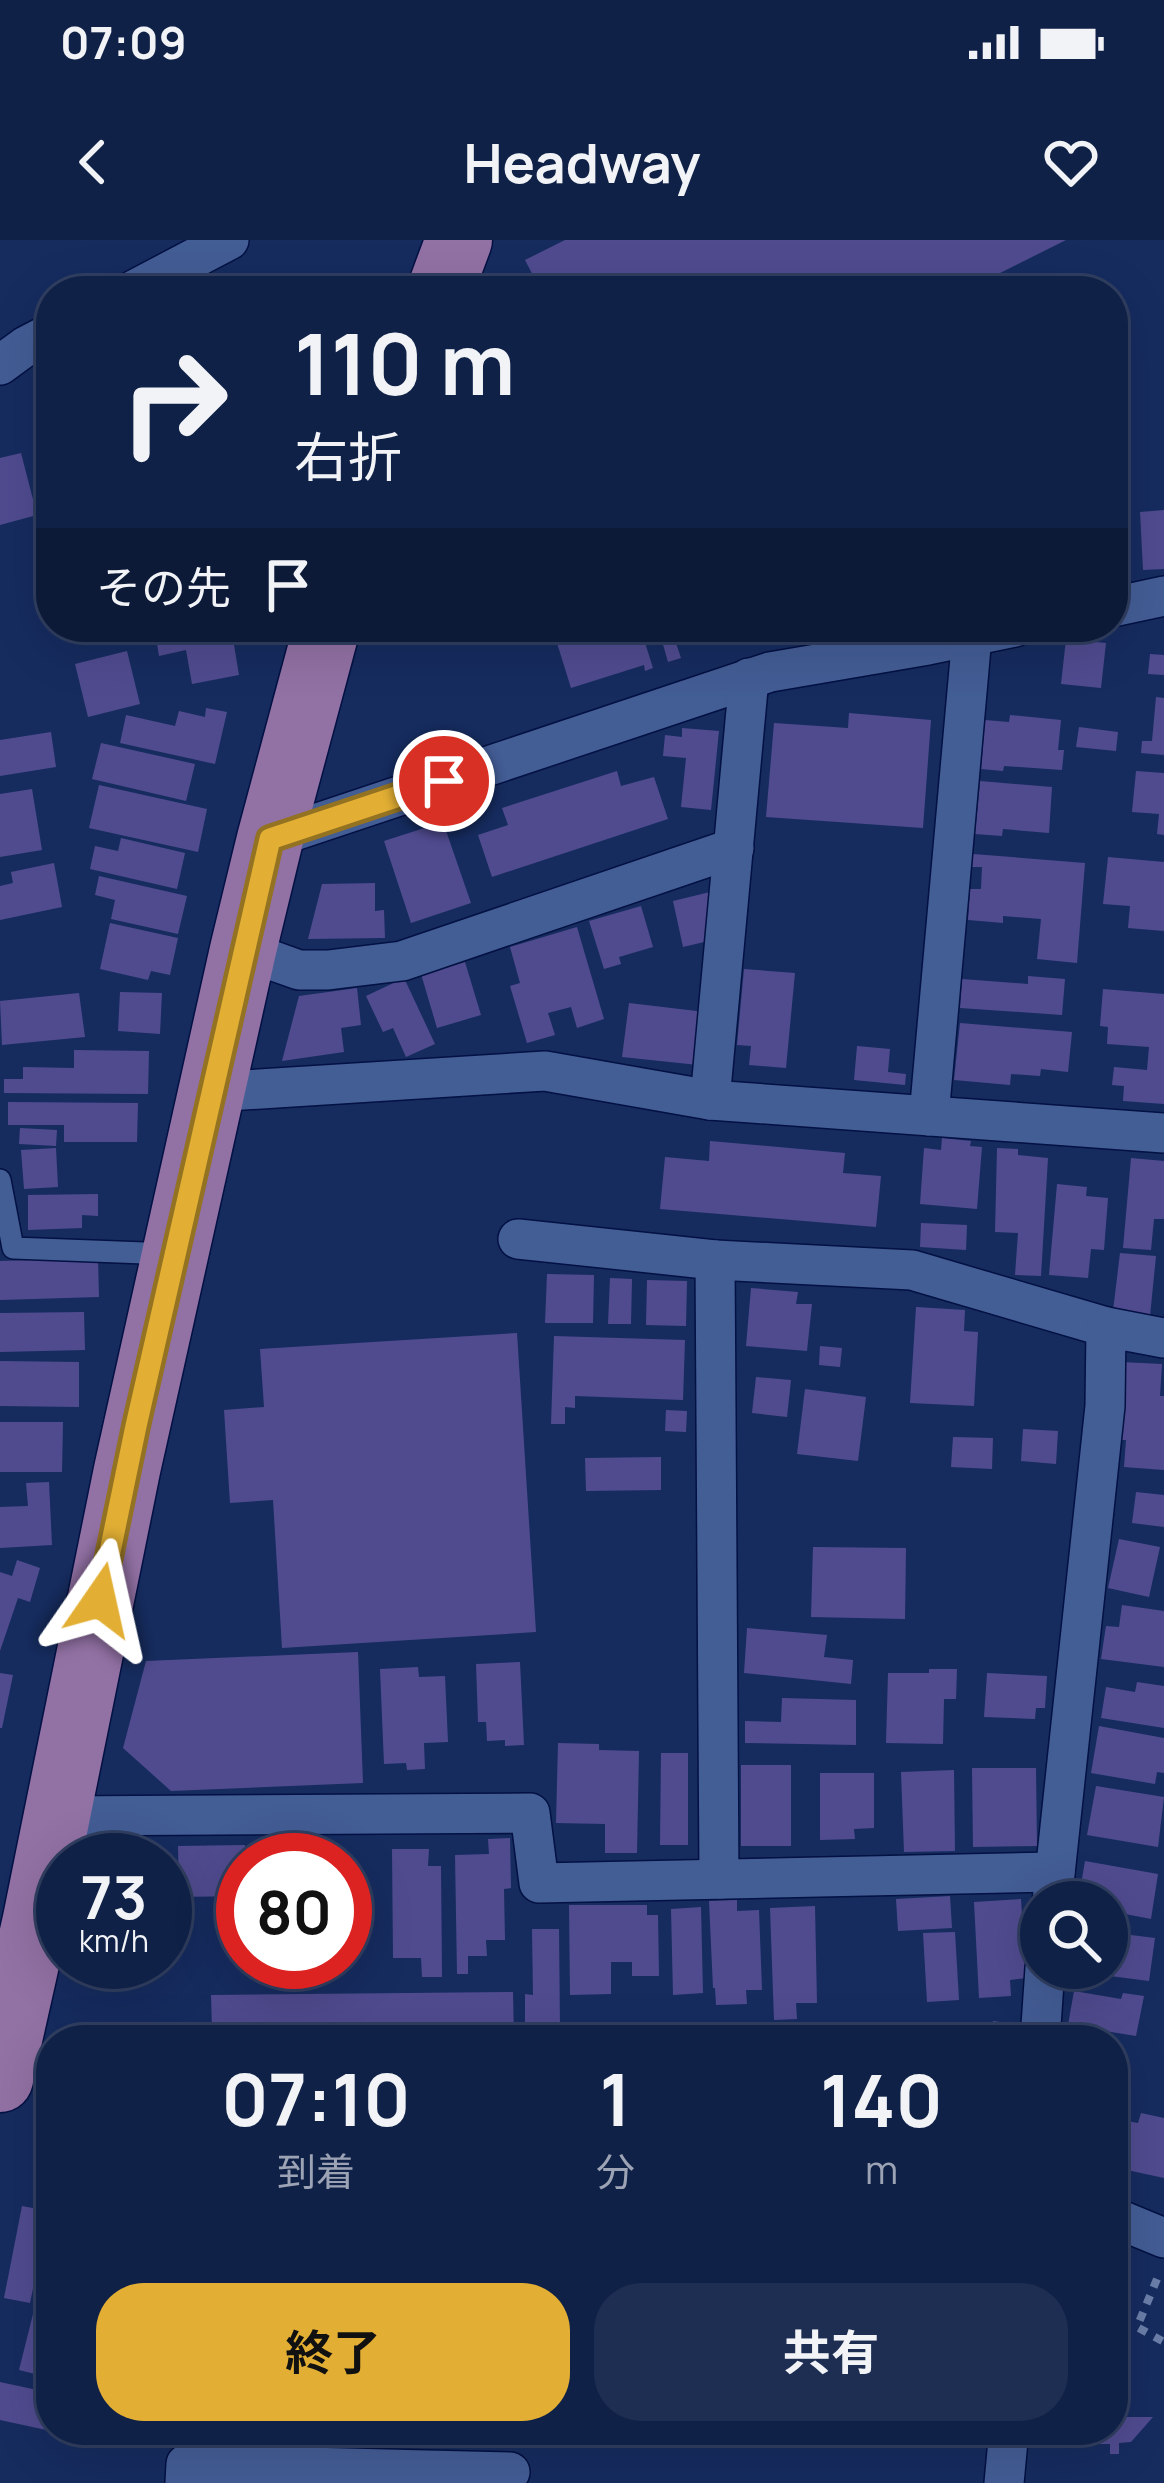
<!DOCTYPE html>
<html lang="ja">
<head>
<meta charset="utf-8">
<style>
	body { margin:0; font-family:Manrope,"Noto Sans JP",sans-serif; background:#1e2e52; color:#f1f3f6; height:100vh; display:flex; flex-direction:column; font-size:45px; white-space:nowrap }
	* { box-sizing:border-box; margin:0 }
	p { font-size:39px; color:#9ca3b4 }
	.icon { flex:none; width:66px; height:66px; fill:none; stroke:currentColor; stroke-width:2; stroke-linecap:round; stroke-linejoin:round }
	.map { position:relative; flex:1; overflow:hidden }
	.panel { position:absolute; left:36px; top:1785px; width:1092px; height:420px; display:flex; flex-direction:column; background:#102147; border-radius:48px; box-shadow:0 12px 48px #0002,0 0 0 3px #303e60 }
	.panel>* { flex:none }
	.hud { position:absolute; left:36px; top:36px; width:1092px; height:366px; border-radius:48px; box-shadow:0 12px 48px #0002,0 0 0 3px #303e60; background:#102147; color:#f1f3f6; overflow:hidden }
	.fabs { position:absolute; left:1020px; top:1641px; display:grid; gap:24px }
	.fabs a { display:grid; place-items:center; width:108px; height:108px; border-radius:50%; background:#102147; box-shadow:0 12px 48px #0002,0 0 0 3px #303e60; font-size:60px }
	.speed { position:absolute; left:36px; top:1593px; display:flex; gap:24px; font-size:60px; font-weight:700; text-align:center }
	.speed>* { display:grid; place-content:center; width:156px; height:156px; border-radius:50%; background:#102147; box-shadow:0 12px 48px #0002,0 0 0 3px #303e60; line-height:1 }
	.speed small { font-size:30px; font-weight:400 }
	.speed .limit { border:18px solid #d22; background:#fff; color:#111 }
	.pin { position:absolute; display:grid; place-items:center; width:102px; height:102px; color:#fff; margin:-51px; border:6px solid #fff; border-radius:50%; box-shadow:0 3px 12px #0007 }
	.me { position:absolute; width:132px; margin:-66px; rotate:11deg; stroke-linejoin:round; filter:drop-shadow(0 0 9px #0008) }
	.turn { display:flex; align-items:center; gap:42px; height:252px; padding:0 60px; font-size:54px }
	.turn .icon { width:156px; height:156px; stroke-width:2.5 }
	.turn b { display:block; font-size:84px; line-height:102px }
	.then { display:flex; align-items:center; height:114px; padding:0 60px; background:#0003; gap:24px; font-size:45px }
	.eta { display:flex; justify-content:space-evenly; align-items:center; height:204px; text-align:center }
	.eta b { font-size:72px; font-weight:700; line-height:84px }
	.action { display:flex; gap:24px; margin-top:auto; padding:24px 60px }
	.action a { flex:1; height:138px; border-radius:48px; background:#e2af34; color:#111; font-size:48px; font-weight:700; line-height:138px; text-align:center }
	.action a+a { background:#1e2e52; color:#f1f3f6 }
	.status { display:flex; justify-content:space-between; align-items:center; height:84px; padding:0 60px; background:#102147; direction:ltr }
	.status svg { height:33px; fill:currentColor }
	header { display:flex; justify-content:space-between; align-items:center; height:156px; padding:0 60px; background:#102147; font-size:54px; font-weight:700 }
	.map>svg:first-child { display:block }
	.building { fill:#504b8f }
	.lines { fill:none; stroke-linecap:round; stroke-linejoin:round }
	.service-casing { stroke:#031143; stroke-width:24 }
	.minor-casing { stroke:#031143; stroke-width:42 }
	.trunk-casing { stroke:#031143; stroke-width:69 }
	.path { stroke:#6a7ea8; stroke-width:8; stroke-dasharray:9 9; stroke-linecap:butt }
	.service { stroke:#435d95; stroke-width:21 }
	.minor { stroke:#435d95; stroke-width:39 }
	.trunk { stroke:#9271a4; stroke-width:66 }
	.route-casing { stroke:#937222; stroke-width:30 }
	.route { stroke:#e2af34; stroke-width:21 }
</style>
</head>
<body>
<div class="status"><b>07:09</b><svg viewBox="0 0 49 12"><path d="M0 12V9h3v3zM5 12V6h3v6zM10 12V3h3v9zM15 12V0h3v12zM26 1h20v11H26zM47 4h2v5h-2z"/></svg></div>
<header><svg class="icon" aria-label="back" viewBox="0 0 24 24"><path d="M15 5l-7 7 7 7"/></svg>Headway<svg class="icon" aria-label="heart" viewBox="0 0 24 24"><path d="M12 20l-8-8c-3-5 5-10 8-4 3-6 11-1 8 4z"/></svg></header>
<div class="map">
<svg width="1164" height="2243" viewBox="0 0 1164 2243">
	<rect width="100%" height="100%" fill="#162c5f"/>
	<g class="building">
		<path d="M 565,0 L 1066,0 L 964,51 L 541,51 L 525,20 Z"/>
		<path d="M 21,213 L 37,275 L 0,285 L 0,218 Z"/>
		<path d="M 1164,270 L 1164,329 L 1143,330 L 1140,272 Z"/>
		<path d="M 1123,276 L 1131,336 L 1113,338 L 1113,277 Z"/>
		<path d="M 75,387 L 143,387 L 143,389 L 78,402 Z"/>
		<path d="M 177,387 L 231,387 L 239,435 L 192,444 L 186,410 L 159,416 L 155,391 Z"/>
		<path d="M 552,387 L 640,387 L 653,428 L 645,431 L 644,425 L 571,448 Z"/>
		<path d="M 658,387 L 694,387 L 697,397 L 676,403 L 681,418 L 668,422 Z"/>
		<path d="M 1066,399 L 1106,403 L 1101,448 L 1061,444 Z"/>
		<path d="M 127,411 L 140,464 L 88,477 L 75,424 Z"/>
		<path d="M 1150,414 L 1164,415 L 1164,435 L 1148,434 Z"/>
		<path d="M 1156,457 L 1164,458 L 1164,515 L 1141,513 L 1142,501 L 1152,501 Z"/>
		<path d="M 206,468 L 227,472 L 215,524 L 120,503 L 126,475 L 175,486 L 179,471 L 205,477 Z"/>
		<path d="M 849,473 L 931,480 L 923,588 L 766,577 L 774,483 L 848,488 Z"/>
		<path d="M 1010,475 L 1061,480 L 1058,510 L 1064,510 L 1062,530 L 1004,526 L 1003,531 L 981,529 L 985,480 L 1009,482 Z"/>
		<path d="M 1079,487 L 1118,492 L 1116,511 L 1076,507 Z"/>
		<path d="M 682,488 L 719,491 L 711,570 L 681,567 L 686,518 L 663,516 L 665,495 L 682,497 Z"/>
		<path d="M 51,492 L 56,527 L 0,536 L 0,500 Z"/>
		<path d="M 101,503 L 195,524 L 186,561 L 92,539 Z"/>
		<path d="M 617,531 L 621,546 L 654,537 L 668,579 L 492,637 L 478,595 L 508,585 L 502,568 Z"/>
		<path d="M 1136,531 L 1164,533 L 1164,595 L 1157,594 L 1159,574 L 1132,572 Z"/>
		<path d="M 980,541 L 1052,547 L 1049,593 L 1003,589 L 1002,596 L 975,594 Z"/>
		<path d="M 99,545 L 207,569 L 198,612 L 89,588 Z"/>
		<path d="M 32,549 L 42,610 L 0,617 L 0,554 Z"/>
		<path d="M 443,582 L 471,663 L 411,683 L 384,601 Z"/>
		<path d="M 121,598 L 185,613 L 177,649 L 90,629 L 95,606 L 118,611 Z"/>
		<path d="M 973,614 L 1085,623 L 1077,723 L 1037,719 L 1041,679 L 1003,676 L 1003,683 L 968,680 L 970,649 L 981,649 L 982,627 L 972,627 Z"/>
		<path d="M 1108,617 L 1164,622 L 1164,691 L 1128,688 L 1130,666 L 1103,664 Z"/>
		<path d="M 54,623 L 62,667 L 0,680 L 0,646 L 13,643 L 11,632 Z"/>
		<path d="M 99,636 L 187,656 L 178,694 L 111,679 L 115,660 L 95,655 Z"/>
		<path d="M 375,643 L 375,671 L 384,670 L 385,698 L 308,699 L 322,644 Z"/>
		<path d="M 710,652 L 721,698 L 683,707 L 673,661 Z"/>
		<path d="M 641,666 L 653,707 L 619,717 L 621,724 L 604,729 L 589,681 Z"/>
		<path d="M 110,683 L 178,698 L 170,735 L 151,731 L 148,740 L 100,729 Z"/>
		<path d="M 577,687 L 604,779 L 577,788 L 571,767 L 548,773 L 555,795 L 527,803 L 510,746 L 520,743 L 510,707 Z"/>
		<path d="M 465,722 L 481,775 L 437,788 L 421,734 Z"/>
		<path d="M 744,729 L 795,733 L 786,828 L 749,825 L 751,806 L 737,805 Z"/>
		<path d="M 1028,736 L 1065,739 L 1062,775 L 960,768 L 962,739 L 1028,744 Z"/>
		<path d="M 404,738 L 435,804 L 406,817 L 393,788 L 383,792 L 366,756 Z"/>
		<path d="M 357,748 L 361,785 L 341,788 L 344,812 L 282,821 L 299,756 Z"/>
		<path d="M 1103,749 L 1164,754 L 1164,864 L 1123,861 L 1124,846 L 1112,845 L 1114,827 L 1147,830 L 1149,807 L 1107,804 L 1108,787 L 1100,786 Z"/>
		<path d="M 120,752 L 162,753 L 160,794 L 118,791 Z"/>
		<path d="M 79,753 L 85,797 L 2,805 L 0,761 Z"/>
		<path d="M 629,763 L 705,772 L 698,825 L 622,817 Z"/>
		<path d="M 960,783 L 1072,792 L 1068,832 L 1041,829 L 1040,836 L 1011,834 L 1010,845 L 954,840 Z"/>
		<path d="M 857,806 L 890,809 L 888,832 L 906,834 L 905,845 L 854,840 Z"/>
		<path d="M 74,810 L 149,811 L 148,854 L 4,853 L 4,839 L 23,839 L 23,827 L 74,828 Z"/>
		<path d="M 8,862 L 138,863 L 137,902 L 64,902 L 64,885 L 8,885 Z"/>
		<path d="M 20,888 L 57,890 L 56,906 L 19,904 Z"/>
		<path d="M 942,898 L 971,901 L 970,906 L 982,907 L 977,969 L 920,964 L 924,908 L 941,910 Z"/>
		<path d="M 710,901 L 845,913 L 843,933 L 881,936 L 876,987 L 660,969 L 665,917 L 709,921 Z"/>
		<path d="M 56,908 L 58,947 L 24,949 L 21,910 Z"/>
		<path d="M 997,908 L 1018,909 L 1018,915 L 1048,918 L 1041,1036 L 1015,1035 L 1018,993 L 995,992 Z"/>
		<path d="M 1131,918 L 1164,921 L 1164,979 L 1154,979 L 1151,1010 L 1123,1008 Z"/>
		<path d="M 1057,944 L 1087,947 L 1086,956 L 1108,958 L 1104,1010 L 1091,1009 L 1088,1038 L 1049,1035 Z"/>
		<path d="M 98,954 L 98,976 L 82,975 L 82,988 L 28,990 L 28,955 Z"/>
		<path d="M 921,983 L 967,985 L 966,1010 L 920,1007 Z"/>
		<path d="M 1120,1013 L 1156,1016 L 1150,1076 L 1113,1071 Z"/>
		<path d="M 98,1018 L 99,1057 L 0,1060 L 0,1021 Z"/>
		<path d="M 547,1034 L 594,1035 L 593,1083 L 545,1083 Z"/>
		<path d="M 610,1038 L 632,1039 L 631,1084 L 608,1084 Z"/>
		<path d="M 647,1040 L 687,1041 L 686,1086 L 646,1085 Z"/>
		<path d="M 751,1048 L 798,1052 L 796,1064 L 812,1064 L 807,1111 L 746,1106 Z"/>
		<path d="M 916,1067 L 965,1070 L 964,1091 L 978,1092 L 974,1166 L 910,1163 Z"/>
		<path d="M 84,1072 L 85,1110 L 0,1112 L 0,1073 Z"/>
		<path d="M 517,1093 L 536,1392 L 282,1408 L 273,1260 L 230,1263 L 224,1170 L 264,1167 L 260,1109 Z"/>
		<path d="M 554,1096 L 685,1100 L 683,1160 L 575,1156 L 575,1168 L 565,1167 L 565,1184 L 551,1184 Z"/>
		<path d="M 820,1106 L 842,1108 L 840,1127 L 819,1125 Z"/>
		<path d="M 0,1121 L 79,1122 L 79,1167 L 0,1166 Z"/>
		<path d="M 1121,1122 L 1162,1124 L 1160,1156 L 1164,1156 L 1164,1230 L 1124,1227 L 1126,1200 L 1119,1200 Z"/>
		<path d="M 756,1137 L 791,1140 L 787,1177 L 752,1173 Z"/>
		<path d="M 805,1149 L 866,1157 L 858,1221 L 797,1214 Z"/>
		<path d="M 666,1170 L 687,1171 L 686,1192 L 665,1191 Z"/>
		<path d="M 0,1182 L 63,1182 L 62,1232 L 0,1232 Z"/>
		<path d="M 1023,1189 L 1058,1191 L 1056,1224 L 1021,1221 Z"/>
		<path d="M 953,1197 L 993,1198 L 992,1229 L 951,1227 Z"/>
		<path d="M 661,1217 L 661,1250 L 586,1251 L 585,1218 Z"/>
		<path d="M 49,1242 L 52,1305 L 0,1308 L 0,1267 L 28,1266 L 26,1243 Z"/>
		<path d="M 1136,1252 L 1164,1255 L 1164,1287 L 1132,1283 Z"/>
		<path d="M 1119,1299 L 1160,1307 L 1149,1357 L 1108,1348 Z"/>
		<path d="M 813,1307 L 906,1308 L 905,1379 L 811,1377 Z"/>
		<path d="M 17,1320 L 40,1328 L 30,1362 L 18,1358 L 0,1411 L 0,1332 L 12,1336 Z"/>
		<path d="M 1122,1365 L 1164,1371 L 1164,1427 L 1101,1419 L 1106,1386 L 1119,1387 Z"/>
		<path d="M 747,1388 L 827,1395 L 824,1417 L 853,1420 L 851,1444 L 744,1433 Z"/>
		<path d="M 358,1412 L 363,1543 L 171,1551 L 123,1508 L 146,1421 Z"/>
		<path d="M 520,1422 L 524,1505 L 505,1506 L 505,1500 L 487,1501 L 486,1482 L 478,1482 L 476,1424 Z"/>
		<path d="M 418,1427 L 419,1437 L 445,1436 L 448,1502 L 424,1503 L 425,1529 L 407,1530 L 406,1523 L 384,1524 L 380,1429 Z"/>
		<path d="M 929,1429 L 957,1429 L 956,1459 L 944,1459 L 943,1504 L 886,1503 L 888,1433 L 929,1433 Z"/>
		<path d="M 0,1433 L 13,1435 L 2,1488 L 0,1488 Z"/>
		<path d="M 987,1433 L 1047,1436 L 1045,1468 L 1036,1468 L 1035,1479 L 984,1477 Z"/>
		<path d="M 1137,1442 L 1164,1446 L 1164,1488 L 1101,1478 L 1106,1447 L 1135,1452 Z"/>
		<path d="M 782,1458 L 856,1460 L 856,1505 L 745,1503 L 745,1481 L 781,1482 Z"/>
		<path d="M 1099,1486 L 1164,1498 L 1164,1533 L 1157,1532 L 1155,1544 L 1091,1533 Z"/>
		<path d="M 558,1503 L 599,1504 L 599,1510 L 639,1511 L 637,1613 L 605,1613 L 605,1584 L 556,1583 Z"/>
		<path d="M 661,1513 L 688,1513 L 688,1605 L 660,1605 Z"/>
		<rect x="741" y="1525" width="50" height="81"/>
		<path d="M 972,1528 L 1036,1528 L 1037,1606 L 973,1607 Z"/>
		<path d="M 954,1530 L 955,1611 L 904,1612 L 901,1532 Z"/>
		<path d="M 820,1533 L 874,1533 L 874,1588 L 854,1589 L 855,1599 L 820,1600 Z"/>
		<path d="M 1096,1546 L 1164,1557 L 1158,1607 L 1087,1595 Z"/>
		<path d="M 510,1598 L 511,1648 L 504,1649 L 505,1700 L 486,1700 L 487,1716 L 468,1716 L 468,1734 L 457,1734 L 455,1615 L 489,1614 L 488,1599 Z"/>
		<path d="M 245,1605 L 243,1656 L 179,1657 L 178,1606 Z"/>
		<path d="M 158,1607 L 159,1620 L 107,1620 L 106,1612 Z"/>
		<path d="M 392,1609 L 429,1609 L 428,1626 L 441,1626 L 442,1737 L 422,1737 L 421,1718 L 393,1718 Z"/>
		<path d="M 1085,1621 L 1158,1634 L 1151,1679 L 1120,1673 L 1119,1680 L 1107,1678 L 1107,1662 L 1078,1662 Z"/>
		<path d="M 950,1656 L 952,1688 L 898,1691 L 896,1659 Z"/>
		<path d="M 1021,1659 L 1026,1738 L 1010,1740 L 1011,1756 L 979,1758 L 974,1662 Z"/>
		<path d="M 737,1660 L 737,1671 L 759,1670 L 762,1750 L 746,1750 L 747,1764 L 716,1765 L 715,1748 L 713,1748 L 709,1661 Z"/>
		<path d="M 569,1665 L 647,1665 L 647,1675 L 658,1675 L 659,1736 L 632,1736 L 632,1722 L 611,1722 L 611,1754 L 570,1755 Z"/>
		<path d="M 815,1666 L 817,1763 L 796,1763 L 797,1779 L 774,1780 L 770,1668 Z"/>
		<path d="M 701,1667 L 703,1753 L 673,1755 L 671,1669 Z"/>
		<path d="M 532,1689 L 559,1689 L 560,1788 L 525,1788 L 525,1754 L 533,1755 Z"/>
		<path d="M 955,1692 L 959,1760 L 927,1762 L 923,1693 Z"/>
		<path d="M 1107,1692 L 1155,1698 L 1149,1741 L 1071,1731 L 1071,1728 L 1107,1728 Z"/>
		<path d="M 1074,1751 L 1121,1759 L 1123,1753 L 1144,1756 L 1136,1796 L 1068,1785 Z"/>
		<path d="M 513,1752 L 514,1800 L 203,1800 L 203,1791 L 212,1790 L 211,1755 Z"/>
		<path d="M 993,1781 L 1039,1788 L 1037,1800 L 990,1800 Z"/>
		<path d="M 957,1786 L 958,1800 L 901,1800 L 900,1793 Z"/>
		<path d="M 1113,1812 L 1126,1814 L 1119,1845 L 1113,1844 Z"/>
		<path d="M 1141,1873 L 1164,1878 L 1164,1938 L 1113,1927 L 1116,1879 L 1138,1883 Z"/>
		<path d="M 22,1966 L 49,1971 L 30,2063 L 4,2058 Z"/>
		<path d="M 34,2070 L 51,2075 L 51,2138 L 19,2130 Z"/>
		<path d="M 0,2142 L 51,2153 L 51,2191 L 0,2180 Z"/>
		<path d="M 1113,2177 L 1153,2177 L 1131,2202 L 1119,2203 L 1119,2214 L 1110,2214 L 1110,2204 L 1094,2204 L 1094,2190 L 1113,2190 Z"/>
		<path d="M 57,2190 L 136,2190 L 132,2208 Z"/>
		<path d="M 410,2190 L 454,2190 L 454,2203 L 410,2201 Z"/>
		<path d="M 479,2190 L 503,2190 L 503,2200 L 479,2199 Z"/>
	</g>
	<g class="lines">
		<defs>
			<path id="service" d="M 0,940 L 13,1008 L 171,1014"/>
			<g id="minor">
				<path d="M 132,51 L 229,0"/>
				<path d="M 0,125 L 26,106 L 51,93"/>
				<path d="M 1113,367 L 1164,356"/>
				<path d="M 270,599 L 770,432 L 928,405 L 1015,387"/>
				<path d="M 243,710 L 299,730 L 328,730 L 402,721 L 734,608"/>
				<path d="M 212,852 L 545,831 L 710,860 L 1164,893"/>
				<path d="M 710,860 L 749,438"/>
				<path d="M 929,876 L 972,396"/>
				<path d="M 518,999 L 715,1020 L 719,1639"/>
				<path d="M 715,1020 L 912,1030 L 1106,1087"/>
				<path d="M 55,1576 L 530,1573 L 539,1643 L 1055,1632"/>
				<path d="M 1052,1662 L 1105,1166 L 1106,1087 L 1164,1098"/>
				<path d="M 1040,1800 L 1045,1728"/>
				<path d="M 1113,1977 L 1164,1998"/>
				<path d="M 185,2243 L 186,2224 L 510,2232"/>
				<path d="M 1004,2243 L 1009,2190"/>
			</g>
			<g id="trunk">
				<path d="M 440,51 L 459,0"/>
				<path d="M 0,1839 L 36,1679 L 127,1230 L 243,710 L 270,599 L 327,387"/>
			</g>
		</defs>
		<use href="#service" class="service-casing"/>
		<use href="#minor" class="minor-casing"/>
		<use href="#trunk" class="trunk-casing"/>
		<path class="path" d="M 1157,2039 L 1137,2087 L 1164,2102"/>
		<use href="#service" class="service"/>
		<use href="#minor" class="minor"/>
		<use href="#trunk" class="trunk"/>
	</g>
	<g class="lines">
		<defs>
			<path id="route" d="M 100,1360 L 136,1186 L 270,599 L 444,541"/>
		</defs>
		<use href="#route" class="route-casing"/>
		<use href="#route" class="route"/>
	</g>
</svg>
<div class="fabs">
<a><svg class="icon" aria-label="search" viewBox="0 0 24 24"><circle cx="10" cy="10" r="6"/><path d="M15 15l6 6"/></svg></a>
</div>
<div class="speed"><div>73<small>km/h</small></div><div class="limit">80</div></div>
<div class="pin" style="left:444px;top:541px;background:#d93025"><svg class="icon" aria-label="arrive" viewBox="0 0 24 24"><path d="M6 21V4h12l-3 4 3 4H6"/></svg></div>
<svg class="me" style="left:100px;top:1360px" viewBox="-20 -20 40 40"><path d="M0-17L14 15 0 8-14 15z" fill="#e2af34" stroke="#fff" stroke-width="4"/></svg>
<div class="hud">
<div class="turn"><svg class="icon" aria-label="right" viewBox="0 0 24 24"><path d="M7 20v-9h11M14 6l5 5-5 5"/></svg><div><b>110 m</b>右折</div></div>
<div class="then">その先<svg class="icon" aria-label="arrive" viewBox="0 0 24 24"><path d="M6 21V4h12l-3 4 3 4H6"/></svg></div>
</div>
<section class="panel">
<div class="eta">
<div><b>07:10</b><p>到着</p></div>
<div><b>1</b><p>分</p></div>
<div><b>140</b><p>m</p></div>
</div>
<div class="action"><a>終了</a><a>共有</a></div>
</section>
</div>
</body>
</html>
